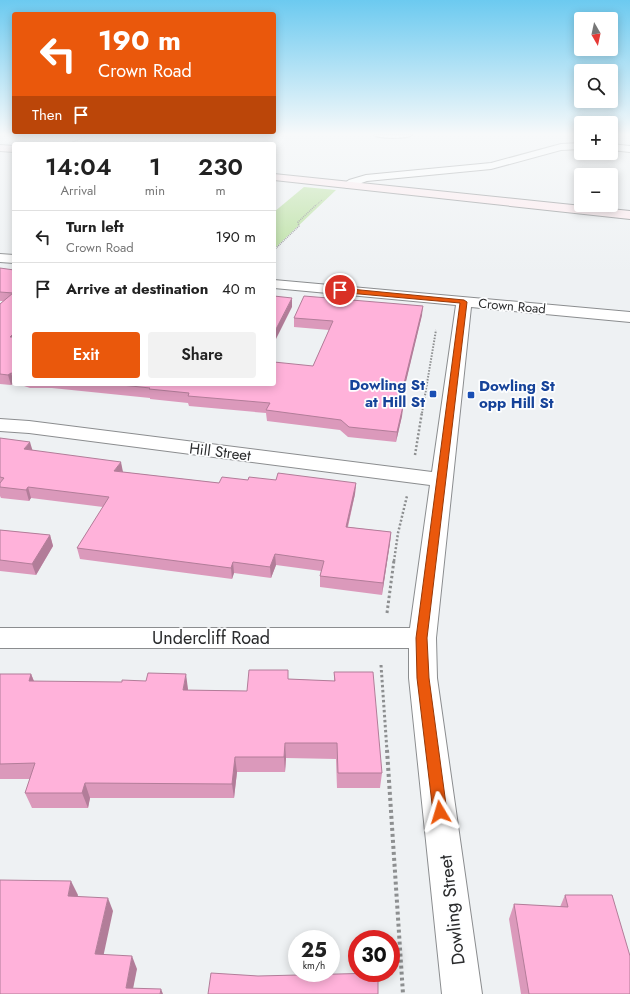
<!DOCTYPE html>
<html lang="en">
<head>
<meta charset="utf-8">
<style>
	body { margin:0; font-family:Jost,sans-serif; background:#f2f2f2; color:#222; height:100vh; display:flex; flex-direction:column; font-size:15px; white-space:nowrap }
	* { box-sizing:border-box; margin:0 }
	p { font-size:13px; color:#767676 }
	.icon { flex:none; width:22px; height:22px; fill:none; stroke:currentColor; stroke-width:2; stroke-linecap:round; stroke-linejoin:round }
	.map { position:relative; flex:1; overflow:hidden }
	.drawer { position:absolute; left:12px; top:142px; width:264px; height:244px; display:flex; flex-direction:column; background:#fff; border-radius:4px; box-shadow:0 2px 10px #0003 }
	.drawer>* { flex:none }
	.top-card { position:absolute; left:12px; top:12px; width:264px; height:122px; border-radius:4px; box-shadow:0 2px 10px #0003; background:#ea580c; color:#fff; overflow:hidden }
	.needle { width:26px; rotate:171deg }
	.fabs { position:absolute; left:574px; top:12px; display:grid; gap:8px }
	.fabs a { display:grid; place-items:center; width:44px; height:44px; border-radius:4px; background:#fff; box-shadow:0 2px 10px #0003; font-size:20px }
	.speed { position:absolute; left:288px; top:930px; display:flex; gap:8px; font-size:20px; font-weight:700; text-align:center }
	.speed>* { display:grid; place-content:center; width:52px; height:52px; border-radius:50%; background:#fff; box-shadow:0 2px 10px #0003; line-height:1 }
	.speed small { font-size:10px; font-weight:400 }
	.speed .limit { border:6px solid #d22; background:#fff; color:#111 }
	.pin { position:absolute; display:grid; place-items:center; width:34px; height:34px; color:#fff; margin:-17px; border:2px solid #fff; border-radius:50%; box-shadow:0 1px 4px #0007 }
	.me { position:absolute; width:44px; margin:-22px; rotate:353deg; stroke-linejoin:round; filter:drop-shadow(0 0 3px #0008) }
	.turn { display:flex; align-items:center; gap:14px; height:84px; padding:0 20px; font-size:18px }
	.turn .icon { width:52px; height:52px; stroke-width:2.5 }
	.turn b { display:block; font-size:28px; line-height:34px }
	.then { display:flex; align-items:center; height:38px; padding:0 20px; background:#0003; gap:8px; font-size:15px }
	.eta { display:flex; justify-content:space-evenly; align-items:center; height:68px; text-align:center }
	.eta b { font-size:24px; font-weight:600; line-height:28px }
	.button { display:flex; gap:8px; margin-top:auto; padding:8px 20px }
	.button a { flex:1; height:46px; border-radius:4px; background:#ea580c; color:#fff; font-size:16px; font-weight:600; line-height:46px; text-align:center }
	.button a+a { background:#f2f2f2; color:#222 }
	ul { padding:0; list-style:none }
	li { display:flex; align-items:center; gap:12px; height:52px; padding:0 20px; border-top:1px solid #e0e0e0 }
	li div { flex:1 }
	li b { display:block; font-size:15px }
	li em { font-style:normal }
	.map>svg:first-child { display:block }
	.green { fill:#b9e09f }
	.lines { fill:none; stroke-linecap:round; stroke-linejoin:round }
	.street-casing { stroke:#8b8d8f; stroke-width:2 }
	.secondary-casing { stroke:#8b8d8f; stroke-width:2 }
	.path-far5 { stroke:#8d8f90; stroke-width:1; stroke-dasharray:1 1; stroke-linecap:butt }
	.path-far4 { stroke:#8d8f90; stroke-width:1.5; stroke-dasharray:1 1; stroke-linecap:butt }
	.path-far3 { stroke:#8d8f90; stroke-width:2; stroke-dasharray:1.5 1.5; stroke-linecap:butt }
	.path-far2 { stroke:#8d8f90; stroke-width:2.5; stroke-dasharray:2 2; stroke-linecap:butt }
	.path-far1 { stroke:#8d8f90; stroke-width:3; stroke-dasharray:2.5 2.5; stroke-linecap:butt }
	.path { stroke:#8d8f90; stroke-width:4; stroke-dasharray:3 3; stroke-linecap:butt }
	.street { fill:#fff; fill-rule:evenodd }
	.secondary { fill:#feeaee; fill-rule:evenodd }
	.wall { fill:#db99bb }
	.shaded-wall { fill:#b27d99 }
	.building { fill:#ffb2da; stroke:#b27d99 }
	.route { fill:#ea580c; stroke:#983908 }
	.transit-dot { fill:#1a4fb4; stroke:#fdfeff; stroke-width:1.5 }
	.labels { text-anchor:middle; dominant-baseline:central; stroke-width:3.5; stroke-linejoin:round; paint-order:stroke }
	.far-street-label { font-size:13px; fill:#2a2b2c; stroke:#fdfeff }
	.transit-label { font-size:15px; font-weight:bold; fill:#164399; stroke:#fdfeff; text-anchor:end }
	.street-label { font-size:15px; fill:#2a2b2c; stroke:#fdfeff }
	.near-street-label { font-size:18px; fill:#2a2b2c; stroke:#fdfeff }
</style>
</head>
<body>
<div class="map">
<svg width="630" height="994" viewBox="0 0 630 994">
	<rect width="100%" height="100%" fill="#eef1f3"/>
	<path class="green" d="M 304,187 L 336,190 L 274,249 L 274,212 Z"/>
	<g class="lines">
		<defs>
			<g id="street">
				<path d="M 374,135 L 412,135 C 407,139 379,139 374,135 Z"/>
				<path d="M 581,143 L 581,149 L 561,150 L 491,169 L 367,181 L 347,188 L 342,185 L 349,180 L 366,175 L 491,163 L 561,144 Z"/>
				<path d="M 611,144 L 630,146 L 630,152 L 611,150 Z"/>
				<path d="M 0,254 L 14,255 L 14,263 L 0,262 Z"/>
				<path d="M 274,280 L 630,312 L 630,322 L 471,307 L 436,638 L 437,678 L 482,994 L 442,994 L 409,678 L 409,648 L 0,648 L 0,628 L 410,628 L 430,485 L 29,433 L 0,431 L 0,419 L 29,421 L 432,472 L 456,305 L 274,288 Z"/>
			</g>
			<g id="secondary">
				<path d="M 0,145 L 14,146 L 14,152 L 0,151 Z"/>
				<path d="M 274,174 L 630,211 L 630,219 L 274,180 Z"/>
			</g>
		</defs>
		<use href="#street" class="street-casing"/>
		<use href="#secondary" class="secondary-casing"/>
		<g class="path-far5">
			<path d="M 68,144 L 89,135"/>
			<path d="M 315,206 L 322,200"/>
		</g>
		<path class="path-far4" d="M 274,250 L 299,226 L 298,222 L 316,205"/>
		<path class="path-far3" d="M 422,413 L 436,330"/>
		<g class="path-far2">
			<path d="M 415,455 L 422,412"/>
			<path d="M 394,561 L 398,533 L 407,496"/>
		</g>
		<g class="path-far1">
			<path d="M 387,613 L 394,560"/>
			<path d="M 381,665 L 387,751"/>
		</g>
		<path class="path" d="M 387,750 L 403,994"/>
		<use href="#street" class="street"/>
		<use href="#secondary" class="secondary"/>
	</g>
	<g class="wall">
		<path d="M 0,268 L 14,270 L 14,383 L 11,385 L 0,384 L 0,304 L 3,301 L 0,301 Z"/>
		<path d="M 422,315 L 400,405 L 403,406 L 402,416 L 396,442 L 348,437 L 340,430 L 267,421 L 266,413 L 189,406 L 188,403 L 150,399 L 150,398 L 52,388 L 30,388 L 18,384 L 274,384 L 313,366 L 329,330 L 294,327 L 294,318 Z"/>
		<path d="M 0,438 L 32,450 L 123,472 L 219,483 L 248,480 L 276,480 L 356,483 L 355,494 L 348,527 L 391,532 L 390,543 L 382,595 L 320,587 L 320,576 L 321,571 L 276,565 L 271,578 L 234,573 L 232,579 L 80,559 L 77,548 L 103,507 L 31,498 L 29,501 L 1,498 L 0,496 Z"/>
		<path d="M 0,530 L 50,535 L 53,546 L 36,575 L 0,571 Z"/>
		<path d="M 334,672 L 382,773 L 380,788 L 337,788 L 336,759 L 286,758 L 285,772 L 237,772 L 234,798 L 90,798 L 88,808 L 32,808 L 25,793 L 30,779 L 0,779 L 0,674 L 31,674 L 34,681 L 188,689 L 188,690 L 247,691 L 288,679 L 334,681 Z"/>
		<path d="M 565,895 L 630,994 L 521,994 L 509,919 L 514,904 L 560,907 Z"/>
	</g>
	<g class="shaded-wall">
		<path d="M 292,298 L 292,307 L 274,343 L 274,333 Z"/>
		<path d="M 423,306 L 422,315 L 398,415 L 399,404 Z"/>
		<path d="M 14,333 L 14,345 L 10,337 Z"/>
		<path d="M 11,373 L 14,382 L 11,385 L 8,375 Z"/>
		<path d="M 403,406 L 402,416 L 396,442 L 397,432 Z"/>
		<path d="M 30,442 L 33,452 L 24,449 Z"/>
		<path d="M 121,462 L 123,472 L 114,471 Z"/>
		<path d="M 356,483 L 355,494 L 345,537 L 346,527 Z"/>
		<path d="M 28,487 L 31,498 L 29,501 L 26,490 Z"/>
		<path d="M 391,532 L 390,543 L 382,595 L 383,583 Z"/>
		<path d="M 50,535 L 53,546 L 36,575 L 32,564 Z"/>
		<path d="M 275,554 L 276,565 L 271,578 L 270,567 Z"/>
		<path d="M 233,562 L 234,573 L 232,579 L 231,568 Z"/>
		<path d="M 31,674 L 37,689 L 29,681 Z"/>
		<path d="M 186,674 L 188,689 L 185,705 L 183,690 Z"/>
		<path d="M 285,743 L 286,758 L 285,772 L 284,757 Z"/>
		<path d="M 235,757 L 237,772 L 234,798 L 232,784 Z"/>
		<path d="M 85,783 L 90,798 L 88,808 L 82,793 Z"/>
		<path d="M 71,881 L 78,895 L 74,910 L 68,896 Z"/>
		<path d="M 108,898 L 113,911 L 101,967 L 95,954 Z"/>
		<path d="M 132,956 L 137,969 L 132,994 L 126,988 Z"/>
		<path d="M 161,989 L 163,994 L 160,994 Z"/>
	</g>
	<g class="building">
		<path d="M 0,268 L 14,270 L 14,333 L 10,337 L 14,337 L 14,374 L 11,373 L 8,375 L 0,374 L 0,304 L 13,293 L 0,292 Z"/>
		<path d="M 274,296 L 292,298 L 274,333 Z"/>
		<path d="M 304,296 L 423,306 L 399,404 L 403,406 L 397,432 L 349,427 L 341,420 L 266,410 L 270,403 L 188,396 L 189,393 L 149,389 L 150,388 L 112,384 L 274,384 L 274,362 L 313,366 L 333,321 L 294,318 Z"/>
		<path d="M 0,438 L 30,442 L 24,449 L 121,462 L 114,471 L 219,483 L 222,477 L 248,480 L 249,477 L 276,480 L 278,473 L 356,483 L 346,527 L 391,532 L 383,583 L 320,576 L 324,561 L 275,554 L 270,567 L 233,562 L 231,568 L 77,548 L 109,497 L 28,487 L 26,490 L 0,487 L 0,483 L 4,478 L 0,477 Z"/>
		<path d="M 0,530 L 50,535 L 32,564 L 0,560 Z"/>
		<path d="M 249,670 L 288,670 L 288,679 L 335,681 L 334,672 L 373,672 L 382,773 L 338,773 L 337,743 L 285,743 L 284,757 L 235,757 L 232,784 L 85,783 L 82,793 L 25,793 L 35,763 L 0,764 L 0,674 L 31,674 L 29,681 L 122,682 L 122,680 L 146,681 L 148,673 L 186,674 L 183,690 L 247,691 Z"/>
		<path d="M 0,880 L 71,881 L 68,896 L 108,898 L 95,954 L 132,956 L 126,988 L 161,989 L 160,994 L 0,994 Z"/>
		<path d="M 565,895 L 612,895 L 630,956 L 630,994 L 529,994 L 514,904 L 568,907 Z"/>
		<path d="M 211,973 L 258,976 L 378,973 L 378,994 L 208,994 Z"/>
	</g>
	<linearGradient id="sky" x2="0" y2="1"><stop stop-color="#6ccaf0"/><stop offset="0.49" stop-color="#f7f9fa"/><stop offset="1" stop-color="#f7f9fa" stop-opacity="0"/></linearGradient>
	<rect width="630" height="274" fill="url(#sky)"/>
	<path class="route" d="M 340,288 L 464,300 L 467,302 L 427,638 L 429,678 L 447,812 L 445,817 L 440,819 L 435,817 L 433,812 L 417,678 L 416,638 L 460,303 L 337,292 L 337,289 Z"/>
	<g class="transit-dot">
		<rect x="429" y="390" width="8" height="8" rx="2"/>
		<rect x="467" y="391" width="8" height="8" rx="2"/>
	</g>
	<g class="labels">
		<g class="far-street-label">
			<text transform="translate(512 306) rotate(5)">Crown Road</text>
		</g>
		<g class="transit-label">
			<text x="425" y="385">Dowling St<tspan x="425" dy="17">at Hill St</tspan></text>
			<text x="479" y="386" text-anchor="start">Dowling St<tspan x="479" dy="17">opp Hill St</tspan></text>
		</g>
		<g class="street-label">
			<text transform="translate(220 452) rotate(7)">Hill Street</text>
		</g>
		<g class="near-street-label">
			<text x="211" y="638">Undercliff Road</text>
			<text transform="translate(452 910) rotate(-97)">Dowling Street</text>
		</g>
	</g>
</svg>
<div class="fabs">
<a><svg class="needle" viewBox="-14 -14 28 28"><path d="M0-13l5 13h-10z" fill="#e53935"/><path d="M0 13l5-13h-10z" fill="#767676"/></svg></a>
<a><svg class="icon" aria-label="search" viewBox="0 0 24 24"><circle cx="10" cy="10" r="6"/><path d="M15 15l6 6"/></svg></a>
<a>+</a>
<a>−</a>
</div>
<div class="speed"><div>25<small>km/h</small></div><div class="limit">30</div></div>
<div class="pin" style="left:340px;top:290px;background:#d93025"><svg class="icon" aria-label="arrive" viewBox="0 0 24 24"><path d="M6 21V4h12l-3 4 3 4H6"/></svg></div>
<svg class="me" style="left:440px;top:812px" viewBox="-20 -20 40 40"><path d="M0-17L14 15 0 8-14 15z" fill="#ea580c" stroke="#fff" stroke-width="4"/></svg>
<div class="top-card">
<div class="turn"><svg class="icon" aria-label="left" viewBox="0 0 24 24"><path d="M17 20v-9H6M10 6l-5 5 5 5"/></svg><div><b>190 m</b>Crown Road</div></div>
<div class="then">Then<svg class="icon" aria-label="arrive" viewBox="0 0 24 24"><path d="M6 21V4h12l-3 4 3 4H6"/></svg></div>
</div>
<section class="drawer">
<div class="eta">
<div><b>14:04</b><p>Arrival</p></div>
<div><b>1</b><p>min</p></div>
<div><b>230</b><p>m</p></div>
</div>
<ul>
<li><svg class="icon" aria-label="left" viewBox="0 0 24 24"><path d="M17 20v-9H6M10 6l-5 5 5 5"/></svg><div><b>Turn left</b><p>Crown Road</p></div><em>190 m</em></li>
<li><svg class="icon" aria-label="arrive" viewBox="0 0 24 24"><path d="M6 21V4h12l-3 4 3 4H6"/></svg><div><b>Arrive at destination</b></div><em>40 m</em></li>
</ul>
<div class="button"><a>Exit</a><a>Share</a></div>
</section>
</div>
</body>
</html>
